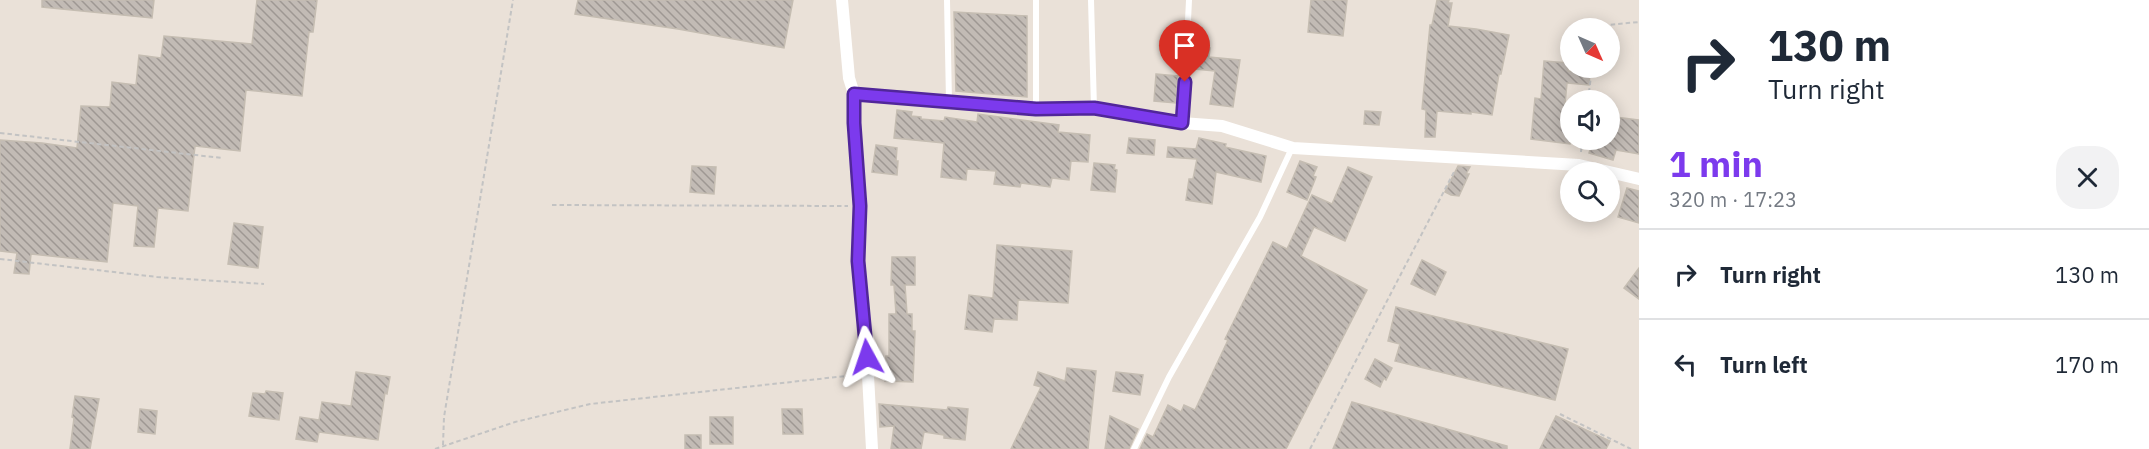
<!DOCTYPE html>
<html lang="en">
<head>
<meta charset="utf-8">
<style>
	body { margin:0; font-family:"IBM Plex Sans",sans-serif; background:#f2f2f3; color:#1f2937; height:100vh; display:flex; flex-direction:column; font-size:22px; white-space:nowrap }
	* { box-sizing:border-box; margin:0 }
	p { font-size:20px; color:#747a83 }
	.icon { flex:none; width:33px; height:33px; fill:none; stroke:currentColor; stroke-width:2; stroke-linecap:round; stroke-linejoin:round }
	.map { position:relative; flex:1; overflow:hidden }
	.details { display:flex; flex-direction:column; background:#fff; width:510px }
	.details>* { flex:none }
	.guide { background:#fff; color:#1f2937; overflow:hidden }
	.needle { width:39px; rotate:135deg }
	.fabs { position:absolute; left:1560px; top:18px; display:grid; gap:12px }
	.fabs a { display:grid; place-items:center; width:60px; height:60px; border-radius:50%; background:#fff; box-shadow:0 3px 15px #0003; font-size:30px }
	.pin { position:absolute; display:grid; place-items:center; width:51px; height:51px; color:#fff; margin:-62px -26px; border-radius:50% 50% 50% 0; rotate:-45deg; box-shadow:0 0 6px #0007 }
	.pin .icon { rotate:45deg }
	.me { position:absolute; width:66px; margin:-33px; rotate:355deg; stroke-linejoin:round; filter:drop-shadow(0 0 4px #0008) }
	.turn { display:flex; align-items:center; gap:21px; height:126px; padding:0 30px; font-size:27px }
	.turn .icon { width:78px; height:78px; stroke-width:2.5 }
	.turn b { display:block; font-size:42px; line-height:51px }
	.round { display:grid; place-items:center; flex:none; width:63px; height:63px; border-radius:24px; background:#f2f2f3 }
	.overview { display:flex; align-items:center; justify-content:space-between; height:102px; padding:0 30px }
	h1 { font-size:36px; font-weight:700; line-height:45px; color:#7c3aed }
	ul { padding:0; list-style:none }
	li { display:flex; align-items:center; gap:18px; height:90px; padding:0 30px; border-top:2px solid #e0e1e3 }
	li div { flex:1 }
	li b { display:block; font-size:22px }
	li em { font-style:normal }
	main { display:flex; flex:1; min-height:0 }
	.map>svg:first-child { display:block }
	.building { fill:url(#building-back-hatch); stroke:#c5bdb2; stroke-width:1.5 }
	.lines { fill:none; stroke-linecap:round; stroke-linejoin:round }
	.path { stroke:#c3c3c3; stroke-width:2; stroke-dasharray:4.5 3; stroke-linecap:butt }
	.lane { stroke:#fff; stroke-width:6 }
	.street { stroke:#fff; stroke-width:12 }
	.route-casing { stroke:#51269a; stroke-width:15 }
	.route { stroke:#7c3aed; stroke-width:10 }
</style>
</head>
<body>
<main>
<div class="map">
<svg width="1639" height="449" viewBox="0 0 1639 449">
	<defs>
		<pattern id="building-back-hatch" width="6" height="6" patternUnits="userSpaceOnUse" patternTransform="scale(1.5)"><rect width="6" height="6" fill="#c2bbb5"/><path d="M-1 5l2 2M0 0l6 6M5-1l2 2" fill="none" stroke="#9e9893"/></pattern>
	</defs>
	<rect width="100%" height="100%" fill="#eae1d8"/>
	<g class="building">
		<path d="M 42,0 L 154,0 L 152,18 L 42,7 Z"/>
		<path d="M 257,0 L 317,0 L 313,32 L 309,32 L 302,96 L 246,90 L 240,151 L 195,146 L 188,211 L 158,208 L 154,247 L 134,246 L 138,206 L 113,203 L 107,262 L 31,254 L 29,274 L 14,273 L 17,253 L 0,251 L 0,140 L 42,143 L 77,148 L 81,106 L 110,107 L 112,82 L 136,85 L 139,55 L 161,58 L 164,36 L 252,44 Z"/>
		<path d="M 578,0 L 793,0 L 784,48 L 678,29 L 575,14 Z"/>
		<path d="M 1311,0 L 1347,0 L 1343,36 L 1308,32 Z"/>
		<path d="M 1437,0 L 1449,0 L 1448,3 L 1452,3 L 1448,26 L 1476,29 L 1509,35 L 1501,74 L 1499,74 L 1492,115 L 1471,112 L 1471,114 L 1437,111 L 1435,137 L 1425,137 L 1426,110 L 1422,109 L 1430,25 L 1432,25 Z"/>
		<path d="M 954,12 L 1027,16 L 1027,97 L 956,91 Z"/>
		<path d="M 1197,47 L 1210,48 L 1209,57 L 1240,60 L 1233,107 L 1210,104 L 1215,71 L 1195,69 Z"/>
		<path d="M 1544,61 L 1569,63 L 1568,71 L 1590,73 L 1589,85 L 1567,83 L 1565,104 L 1570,104 L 1570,144 L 1531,139 L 1535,98 L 1541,99 Z"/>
		<path d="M 1156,74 L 1178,76 L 1176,103 L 1154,101 Z"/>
		<path d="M 897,110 L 912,112 L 911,116 L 921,117 L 921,119 L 944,121 L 945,117 L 977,122 L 978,114 L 1059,125 L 1058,132 L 1090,135 L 1088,162 L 1071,161 L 1069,180 L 1052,178 L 1050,187 L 1021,183 L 1020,187 L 994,184 L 996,171 L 967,169 L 966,180 L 941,177 L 944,143 L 894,138 Z"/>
		<path d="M 1365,111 L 1381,112 L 1379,125 L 1364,124 Z"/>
		<path d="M 1615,117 L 1639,120 L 1639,154 L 1616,150 L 1613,160 L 1589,153 L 1593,140 L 1611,140 Z"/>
		<path d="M 1129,138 L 1155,140 L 1154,155 L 1127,153 Z"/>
		<path d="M 1199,138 L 1226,144 L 1225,147 L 1266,156 L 1261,182 L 1216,172 L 1212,204 L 1186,200 L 1189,179 L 1193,179 L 1197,159 L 1167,157 L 1168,147 L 1196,149 Z"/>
		<path d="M 876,145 L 897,148 L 896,161 L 898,161 L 897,175 L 872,172 Z"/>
		<path d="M 1300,161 L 1317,167 L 1313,176 L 1316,177 L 1307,200 L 1287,192 Z"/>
		<path d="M 1094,163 L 1115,165 L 1114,169 L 1117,170 L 1115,192 L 1091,190 Z"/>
		<path d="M 692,166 L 716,167 L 714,194 L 690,192 Z"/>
		<path d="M 1458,166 L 1470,167 L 1466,174 L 1469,174 L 1459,196 L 1451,195 L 1445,192 Z"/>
		<path d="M 1348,167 L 1372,177 L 1345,241 L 1314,227 L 1301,256 L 1367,290 L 1286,449 L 1140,449 L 1147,434 L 1153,437 L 1168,405 L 1181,412 L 1184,405 L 1195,410 L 1228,340 L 1225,339 L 1273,242 L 1287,249 L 1312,195 L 1332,204 Z"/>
		<path d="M 1627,188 L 1639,191 L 1639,223 L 1618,217 Z"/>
		<path d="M 234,223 L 263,227 L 258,268 L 228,264 Z"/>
		<path d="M 997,245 L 1072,251 L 1068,303 L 1018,300 L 1017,320 L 994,319 L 992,332 L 965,329 L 969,295 L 993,298 Z"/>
		<path d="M 892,257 L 915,257 L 915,285 L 905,285 L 907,314 L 912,314 L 912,331 L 915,331 L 913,382 L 885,381 L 886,356 L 889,356 L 889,314 L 896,314 L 894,285 L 891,285 Z"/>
		<path d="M 1422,260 L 1446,272 L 1435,295 L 1411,284 Z"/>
		<path d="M 1639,268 L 1639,299 L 1624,288 Z"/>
		<path d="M 1396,307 L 1568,349 L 1555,400 L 1395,361 L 1400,344 L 1388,341 Z"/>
		<path d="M 1375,359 L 1392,368 L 1386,380 L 1384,378 L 1380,387 L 1365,379 Z"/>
		<path d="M 1067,368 L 1096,371 L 1088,449 L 1011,449 L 1041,387 L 1034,385 L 1038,372 L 1065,381 Z"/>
		<path d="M 356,372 L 390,377 L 387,394 L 385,393 L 378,440 L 319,432 L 317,442 L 296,439 L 300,417 L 319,420 L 322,402 L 351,406 Z"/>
		<path d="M 1116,372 L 1143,375 L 1140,395 L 1113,391 Z"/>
		<path d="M 266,391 L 283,393 L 279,420 L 249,416 L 253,393 L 265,394 Z"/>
		<path d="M 75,396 L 99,399 L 90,449 L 70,449 L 74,418 L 72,417 Z"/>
		<path d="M 1352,402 L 1507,446 L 1507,449 L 1333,449 Z"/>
		<path d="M 879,404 L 947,410 L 948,407 L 968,409 L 965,440 L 944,438 L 944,435 L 924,432 L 921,449 L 891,449 L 894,426 L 880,427 Z"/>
		<path d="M 140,409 L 157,411 L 155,434 L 138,432 Z"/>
		<path d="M 782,409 L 802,409 L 803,434 L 783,434 Z"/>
		<path d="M 1110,416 L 1138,429 L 1129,449 L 1105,449 Z"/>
		<path d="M 1556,416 L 1610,441 L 1606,449 L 1540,449 Z"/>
		<rect x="710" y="417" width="23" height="27"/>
		<rect x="685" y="435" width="16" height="14"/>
	</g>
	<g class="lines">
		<g class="path">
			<path d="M 1597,28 L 1598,26 L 1639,22"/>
			<path d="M 1588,100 L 1592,68"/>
			<path d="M 0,133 L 222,158"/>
			<path d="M 1581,152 L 1582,140"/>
			<path d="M 552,205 L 848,206"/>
			<path d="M 0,259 L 157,277 L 264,284"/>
			<path d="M 1560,414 L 1631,449"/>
			<path d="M 443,445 L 444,417 L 513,0"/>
			<path d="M 435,449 L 515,422 L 590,404 L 855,375"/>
			<path d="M 1310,449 L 1455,170"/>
		</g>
		<g class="lane">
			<path d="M 947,0 L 949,101"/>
			<path d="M 1036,0 L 1036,109"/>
			<path d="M 1091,0 L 1094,108"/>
			<path d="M 1183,123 L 1189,0"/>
			<path d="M 1134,449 L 1169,377 L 1260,217 L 1292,148"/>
		</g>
		<g class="street">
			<path d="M 842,0 L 849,78 L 854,94 L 854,123 L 860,206 L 858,261 L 867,357 L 872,449"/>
			<path d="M 854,94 L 1036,109 L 1094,108 L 1182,123 L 1222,126 L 1293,148 L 1579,165 L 1639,179"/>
		</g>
	</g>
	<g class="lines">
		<defs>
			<path id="route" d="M 867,357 L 858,261 L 860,206 L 854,123 L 854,94 L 1036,109 L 1094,108 L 1182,123 L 1185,82"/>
		</defs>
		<use href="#route" class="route-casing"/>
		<use href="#route" class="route"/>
	</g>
</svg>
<div class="fabs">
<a><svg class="needle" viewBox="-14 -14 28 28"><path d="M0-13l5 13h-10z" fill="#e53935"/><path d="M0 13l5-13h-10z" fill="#747a83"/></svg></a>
<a><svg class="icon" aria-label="sound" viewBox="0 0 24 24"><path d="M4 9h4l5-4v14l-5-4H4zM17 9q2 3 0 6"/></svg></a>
<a><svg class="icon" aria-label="search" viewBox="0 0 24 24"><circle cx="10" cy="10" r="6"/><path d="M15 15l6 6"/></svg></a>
</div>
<div class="pin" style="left:1185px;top:82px;background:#d93025"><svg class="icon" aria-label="arrive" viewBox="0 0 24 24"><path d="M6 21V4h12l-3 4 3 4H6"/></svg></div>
<svg class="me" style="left:867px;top:357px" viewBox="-20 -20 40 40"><path d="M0-17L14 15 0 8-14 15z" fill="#7c3aed" stroke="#fff" stroke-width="4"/></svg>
</div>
<section class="details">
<div class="guide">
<div class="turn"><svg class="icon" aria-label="right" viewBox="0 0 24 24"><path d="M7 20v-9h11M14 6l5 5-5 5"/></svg><div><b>130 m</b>Turn right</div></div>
</div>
<div class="overview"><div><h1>1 min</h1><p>320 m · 17:23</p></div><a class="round"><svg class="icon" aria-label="close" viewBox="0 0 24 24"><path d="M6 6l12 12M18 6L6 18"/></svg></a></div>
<ul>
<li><svg class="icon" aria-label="right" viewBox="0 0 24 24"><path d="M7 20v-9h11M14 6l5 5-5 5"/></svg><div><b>Turn right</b></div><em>130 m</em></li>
<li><svg class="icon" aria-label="left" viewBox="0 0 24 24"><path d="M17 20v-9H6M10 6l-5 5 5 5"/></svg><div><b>Turn left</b></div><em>170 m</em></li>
</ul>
</section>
</main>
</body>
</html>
